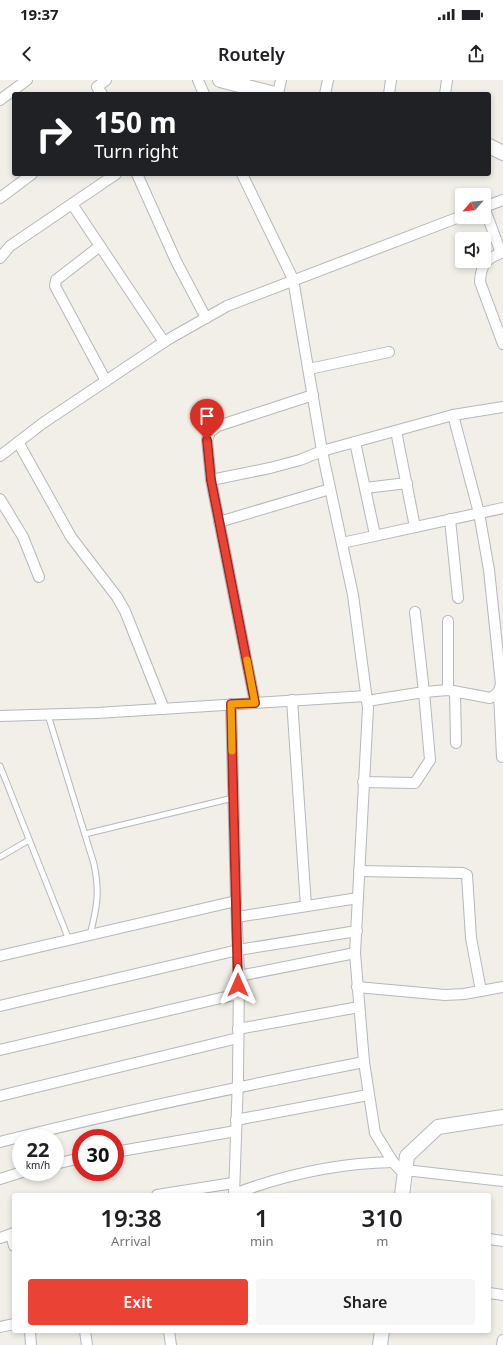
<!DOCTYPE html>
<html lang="en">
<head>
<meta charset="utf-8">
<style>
	body { margin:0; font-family:"Noto Sans",sans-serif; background:#f6f6f6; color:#202124; height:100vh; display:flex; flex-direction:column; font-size:15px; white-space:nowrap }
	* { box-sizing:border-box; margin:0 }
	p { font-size:13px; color:#757577 }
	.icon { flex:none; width:22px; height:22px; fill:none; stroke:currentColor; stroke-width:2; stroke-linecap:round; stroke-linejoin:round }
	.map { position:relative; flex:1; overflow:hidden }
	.side { position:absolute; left:12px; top:1113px; width:479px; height:140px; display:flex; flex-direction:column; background:#fff; border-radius:4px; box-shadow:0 2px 6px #0003 }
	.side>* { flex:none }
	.top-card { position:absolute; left:12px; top:12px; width:479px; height:84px; border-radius:4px; box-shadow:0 2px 6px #0003; background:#202124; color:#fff; overflow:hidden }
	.needle { width:26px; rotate:243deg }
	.buttons { position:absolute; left:455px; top:108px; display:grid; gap:8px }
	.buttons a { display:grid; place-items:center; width:36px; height:36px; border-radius:4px; background:#fff; box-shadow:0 2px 6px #0003; font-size:20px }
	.speed { position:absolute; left:12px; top:1049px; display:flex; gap:8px; font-size:20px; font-weight:700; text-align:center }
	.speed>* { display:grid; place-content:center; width:52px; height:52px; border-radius:50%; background:#fff; box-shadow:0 2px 6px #0003; line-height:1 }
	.speed small { font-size:10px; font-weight:400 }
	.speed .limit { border:6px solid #d22; background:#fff; color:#111 }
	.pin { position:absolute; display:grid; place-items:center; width:34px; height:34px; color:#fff; margin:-41px -17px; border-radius:50% 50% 50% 0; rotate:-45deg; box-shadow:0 0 4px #0007 }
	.pin .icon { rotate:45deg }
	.me { position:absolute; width:44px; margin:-22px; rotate:0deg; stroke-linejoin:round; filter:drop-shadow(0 0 3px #0008) }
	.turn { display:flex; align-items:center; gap:14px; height:84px; padding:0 16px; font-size:18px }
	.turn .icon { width:52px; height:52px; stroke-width:2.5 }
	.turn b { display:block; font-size:28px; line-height:34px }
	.eta { display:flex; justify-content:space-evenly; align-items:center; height:68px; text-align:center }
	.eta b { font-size:24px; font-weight:600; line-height:28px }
	.action { display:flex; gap:8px; margin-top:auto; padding:8px 16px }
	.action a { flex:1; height:46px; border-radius:4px; background:#ea4335; color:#fff; font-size:16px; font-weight:600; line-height:46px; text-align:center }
	.action a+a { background:#f6f6f6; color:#202124 }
	.status { display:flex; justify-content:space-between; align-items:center; height:28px; padding:0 20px; background:#fff; direction:ltr }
	.status svg { height:11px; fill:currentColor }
	header { display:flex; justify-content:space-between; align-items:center; height:52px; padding:0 16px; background:#fff; font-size:18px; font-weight:600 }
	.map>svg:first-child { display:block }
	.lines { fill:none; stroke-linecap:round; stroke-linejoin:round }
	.lane-casing { stroke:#b5b8bc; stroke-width:7 }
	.street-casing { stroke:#b5b8bc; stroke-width:12 }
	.secondary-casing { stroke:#b6babf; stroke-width:16 }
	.lane { stroke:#fff; stroke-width:5 }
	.street { stroke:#fff; stroke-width:10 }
	.secondary { stroke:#fff; stroke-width:14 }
	.route-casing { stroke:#982c22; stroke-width:10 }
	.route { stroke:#ea4335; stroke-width:7 }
	.slow { stroke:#f59e0b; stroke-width:7 }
</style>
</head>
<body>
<div class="status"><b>19:37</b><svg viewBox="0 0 49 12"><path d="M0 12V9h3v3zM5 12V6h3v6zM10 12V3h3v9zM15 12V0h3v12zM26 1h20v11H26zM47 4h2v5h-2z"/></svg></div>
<header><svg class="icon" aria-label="back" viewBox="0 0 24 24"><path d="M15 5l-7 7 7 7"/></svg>Routely<svg class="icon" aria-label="share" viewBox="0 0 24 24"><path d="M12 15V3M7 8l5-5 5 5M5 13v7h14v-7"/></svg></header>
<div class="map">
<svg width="503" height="1265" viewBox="0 0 503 1265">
	<rect width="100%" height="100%" fill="#f1efe8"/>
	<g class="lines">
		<defs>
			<g id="lane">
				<path d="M 48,635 L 94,784 C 100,813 97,827 90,855"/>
				<path d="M 0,686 L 69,860"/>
				<path d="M 85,754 L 233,718"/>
				<path d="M 0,777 L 29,760"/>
			</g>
			<g id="street">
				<path d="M 198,0 L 204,14"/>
				<path d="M 102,14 L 97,7 L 106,0"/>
				<path d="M 278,14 L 281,0"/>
				<path d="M 325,14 L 328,0"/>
				<path d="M 389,14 L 391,0"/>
				<path d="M 445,14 L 447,0"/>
				<path d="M 0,20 L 27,0"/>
				<path d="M 137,94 L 176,181 L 206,238"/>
				<path d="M 242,94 L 293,199 L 322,371 L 353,515 L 368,628 L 355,873 L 364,982 L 375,1053 L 393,1082 L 405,1095"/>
				<path d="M 0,118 L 32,94"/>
				<path d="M 72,124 L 164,262"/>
				<path d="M 484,127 L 501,173"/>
				<path d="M 484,127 L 503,120"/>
				<path d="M 100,166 L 56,200 L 55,206 L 106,301"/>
				<path d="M 503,172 C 486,179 481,183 480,202 L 503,264"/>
				<path d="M 0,178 L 10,166 L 116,94"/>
				<path d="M 309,289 L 389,272"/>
				<path d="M 396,351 L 415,447"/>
				<path d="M 18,362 L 71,457 L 117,517 L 125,531 L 164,629"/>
				<path d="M 355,362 L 375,455"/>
				<path d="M 0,376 L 43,343 L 167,260 L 227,226 L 462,136"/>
				<path d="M 211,400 L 270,388 L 300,380 L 322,371 L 453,335 L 503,327"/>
				<path d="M 365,408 L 407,403"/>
				<path d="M 0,419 L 23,457 L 39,497"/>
				<path d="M 450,439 L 458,518"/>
				<path d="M 219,442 L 330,409"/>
				<path d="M 342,463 L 503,428"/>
				<path d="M 448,541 L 448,610"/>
				<path d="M 455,612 L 456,663"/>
				<path d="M 499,612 L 502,677"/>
				<path d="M 292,620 L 306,826"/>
				<path d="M 367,621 L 424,612 L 448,610 L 490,618 C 497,615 499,612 501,604 L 489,490 L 479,433 L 453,335"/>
				<path d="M 255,623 L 211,400 L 207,360 L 210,352 L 218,346 L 313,315"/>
				<path d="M 231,624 L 236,821"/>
				<path d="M 0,636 L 97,633 L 366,616"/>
				<path d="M 363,702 L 415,703 L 430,680 L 424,612 L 415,532"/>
				<path d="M 359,791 L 463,793 L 467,795 L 471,858 L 481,911"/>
				<path d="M 237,837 L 358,818"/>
				<path d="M 0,876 L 236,821 L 239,896 L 238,998 L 234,1115"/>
				<path d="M 239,896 L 355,873"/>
				<path d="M 357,907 L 445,915 L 464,914 L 503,907"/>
				<path d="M 0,926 L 238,870 L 357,851"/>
				<path d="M 238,949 L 359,927"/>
				<path d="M 0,970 L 238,914"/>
				<path d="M 0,1016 L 238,958"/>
				<path d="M 236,1040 L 368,1015"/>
				<path d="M 0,1062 C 120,1031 242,1006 364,982"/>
				<path d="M 115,1072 L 236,1051"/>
				<path d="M 55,1084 L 81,1078"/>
				<path d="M 405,1090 L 503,1101"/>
				<path d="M 0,1099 L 22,1092"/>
				<path d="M 234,1114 C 284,1095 339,1083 393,1082"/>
				<path d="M 157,1115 L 233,1103"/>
				<path d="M 11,1155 L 14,1166"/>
				<path d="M 0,1158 L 14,1153"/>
				<path d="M 489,1159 L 503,1161"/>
				<path d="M 489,1213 L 503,1215"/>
				<path d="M 0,1247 L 14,1244"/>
				<path d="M 30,1251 L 31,1265"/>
				<path d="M 85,1251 L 87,1265"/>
				<path d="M 169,1251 L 171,1265"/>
				<path d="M 502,1265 L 503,1260"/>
			</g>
			<g id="secondary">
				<path d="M 220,0 L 275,14"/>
				<path d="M 489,66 L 503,73"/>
				<path d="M 402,1115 L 407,1076 L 438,1047 L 503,1037"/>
				<path d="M 380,1265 L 382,1251"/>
			</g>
		</defs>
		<use href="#lane" class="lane-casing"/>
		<use href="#street" class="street-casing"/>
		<use href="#secondary" class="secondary-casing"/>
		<use href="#lane" class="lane"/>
		<use href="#street" class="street"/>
		<use href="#secondary" class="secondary"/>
	</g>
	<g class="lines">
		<defs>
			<path id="route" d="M 207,360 L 211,400 L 255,623 L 231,624 L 238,905"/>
		</defs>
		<use href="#route" class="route-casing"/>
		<use href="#route" class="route"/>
		<path class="slow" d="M 232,671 L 231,624 L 255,623 L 247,580"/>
	</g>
</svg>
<div class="buttons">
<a><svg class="needle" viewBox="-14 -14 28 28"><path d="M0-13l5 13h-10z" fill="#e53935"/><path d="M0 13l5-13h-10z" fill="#757577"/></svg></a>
<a><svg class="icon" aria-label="sound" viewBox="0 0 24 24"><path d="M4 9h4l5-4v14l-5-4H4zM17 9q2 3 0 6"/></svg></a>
</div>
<div class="speed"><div>22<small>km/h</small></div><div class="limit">30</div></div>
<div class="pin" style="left:207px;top:360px;background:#d93025"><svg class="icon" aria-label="arrive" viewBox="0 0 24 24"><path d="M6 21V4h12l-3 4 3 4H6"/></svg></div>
<svg class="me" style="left:238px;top:905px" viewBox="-20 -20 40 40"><path d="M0-17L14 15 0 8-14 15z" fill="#ea4335" stroke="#fff" stroke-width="4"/></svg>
<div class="top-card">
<div class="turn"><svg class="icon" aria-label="right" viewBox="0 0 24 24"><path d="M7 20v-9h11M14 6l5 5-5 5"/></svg><div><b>150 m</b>Turn right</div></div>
</div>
<section class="side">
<div class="eta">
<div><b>19:38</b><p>Arrival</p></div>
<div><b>1</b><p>min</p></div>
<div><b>310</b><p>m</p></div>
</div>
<div class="action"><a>Exit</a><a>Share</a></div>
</section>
</div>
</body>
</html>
